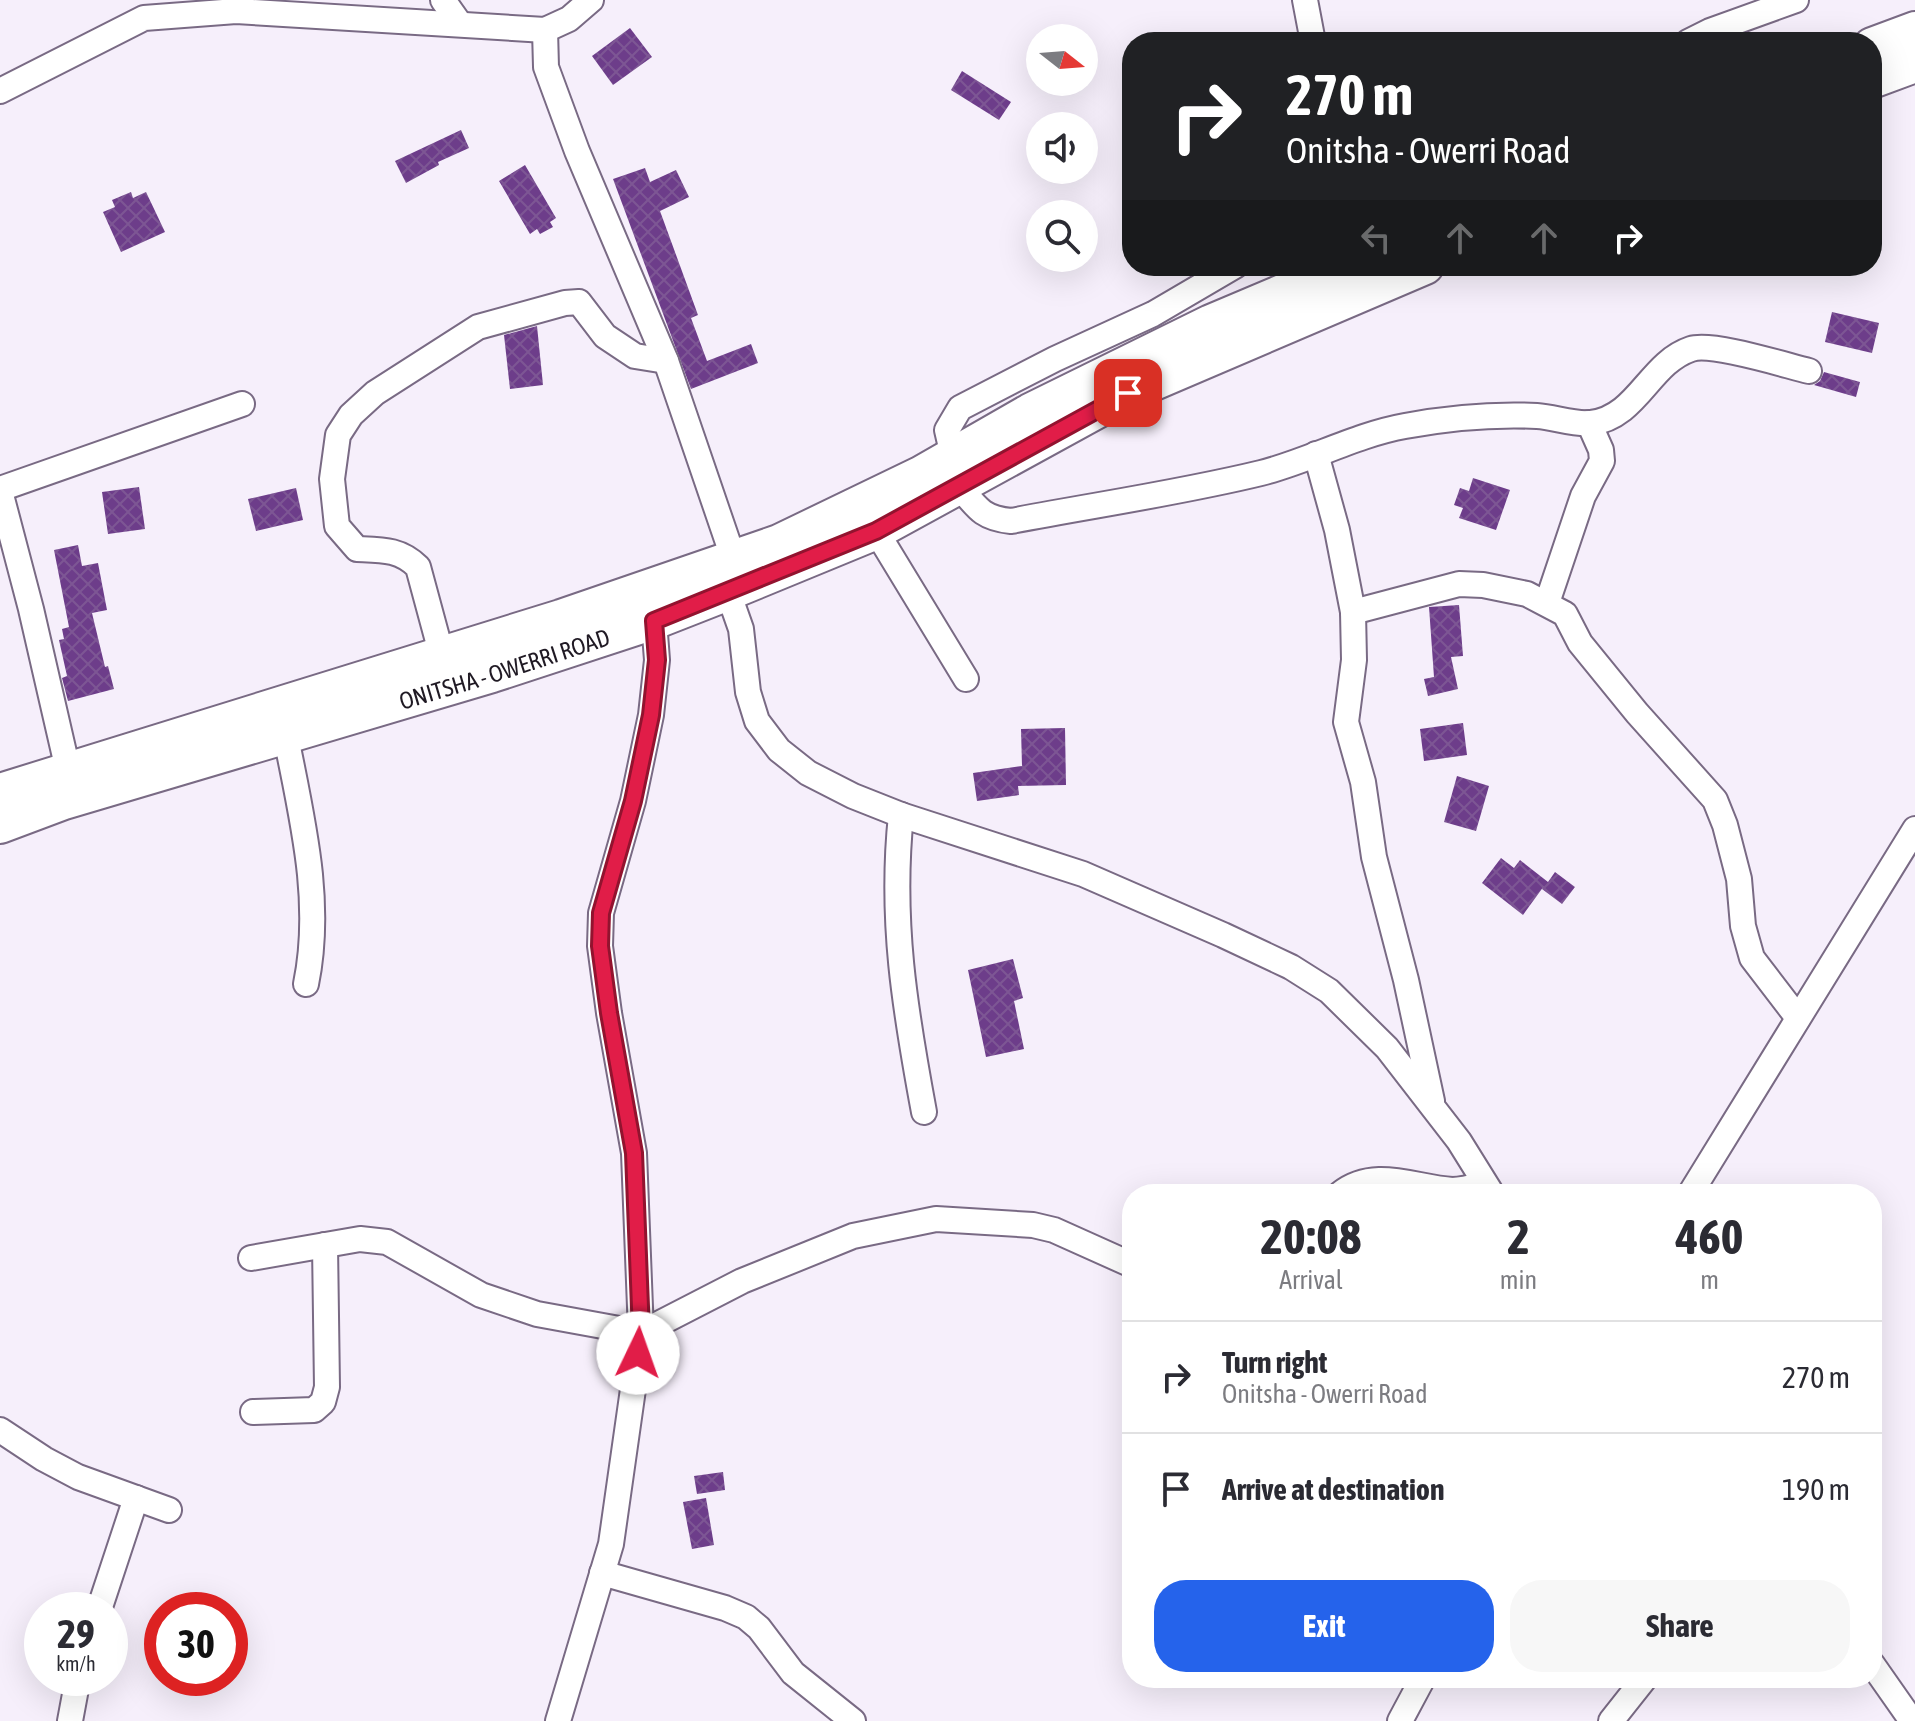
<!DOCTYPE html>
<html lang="en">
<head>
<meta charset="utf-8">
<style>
	body { margin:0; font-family:"Asap Condensed",sans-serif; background:#f7f7f7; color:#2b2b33; height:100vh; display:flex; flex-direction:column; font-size:30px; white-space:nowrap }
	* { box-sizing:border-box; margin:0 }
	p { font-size:26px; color:#7c7c81 }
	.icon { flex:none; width:44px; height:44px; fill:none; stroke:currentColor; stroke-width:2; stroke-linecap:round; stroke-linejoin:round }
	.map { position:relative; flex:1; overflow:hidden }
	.side { position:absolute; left:1122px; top:1184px; width:760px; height:504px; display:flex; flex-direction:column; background:#fff; border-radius:32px; box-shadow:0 8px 32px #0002 }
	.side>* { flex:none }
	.banner { position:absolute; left:1122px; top:32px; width:760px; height:244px; border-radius:32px; box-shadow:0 8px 32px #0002; background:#202124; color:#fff; overflow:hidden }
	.needle { width:52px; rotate:107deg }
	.buttons { position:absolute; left:1026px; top:24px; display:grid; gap:16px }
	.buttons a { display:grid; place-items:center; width:72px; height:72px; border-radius:50%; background:#fff; box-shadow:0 8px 32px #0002; font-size:40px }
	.speed { position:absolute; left:24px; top:1592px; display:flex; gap:16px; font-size:40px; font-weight:700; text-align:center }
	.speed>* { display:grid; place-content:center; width:104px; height:104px; border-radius:50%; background:#fff; box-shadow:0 8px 32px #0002; line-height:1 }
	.speed small { font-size:20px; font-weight:400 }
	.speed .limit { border:12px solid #d22; background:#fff; color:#111 }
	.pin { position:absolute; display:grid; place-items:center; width:68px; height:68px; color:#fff; margin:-34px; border-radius:16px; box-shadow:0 4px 12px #0006 }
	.me { position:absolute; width:88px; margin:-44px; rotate:3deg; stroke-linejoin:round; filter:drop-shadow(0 0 6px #0008) }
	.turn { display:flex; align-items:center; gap:28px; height:168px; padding:0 32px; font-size:36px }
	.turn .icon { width:104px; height:104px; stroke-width:2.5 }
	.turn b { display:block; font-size:56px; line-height:68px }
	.lanes { display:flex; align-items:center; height:76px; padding:0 32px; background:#0003; justify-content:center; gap:40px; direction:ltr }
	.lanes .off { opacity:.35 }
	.eta { display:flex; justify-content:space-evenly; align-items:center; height:136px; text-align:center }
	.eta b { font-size:48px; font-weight:700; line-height:56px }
	.button { display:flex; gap:16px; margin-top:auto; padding:16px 32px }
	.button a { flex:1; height:92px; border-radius:32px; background:#2563eb; color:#fff; font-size:32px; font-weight:700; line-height:92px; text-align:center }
	.button a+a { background:#f7f7f7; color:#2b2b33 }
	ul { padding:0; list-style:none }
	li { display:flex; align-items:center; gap:24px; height:112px; padding:0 32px; border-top:2px solid #e1e1e2 }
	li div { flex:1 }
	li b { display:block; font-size:30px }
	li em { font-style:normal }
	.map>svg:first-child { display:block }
	.building { fill:url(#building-cross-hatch) }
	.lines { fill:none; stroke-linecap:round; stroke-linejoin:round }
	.minor-casing { stroke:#796a84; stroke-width:28 }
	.highway-casing { stroke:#796a84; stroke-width:40 }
	.minor { stroke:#fff; stroke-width:24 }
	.highway { stroke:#fff; stroke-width:36 }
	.route-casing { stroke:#92132f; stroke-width:20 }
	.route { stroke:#e11d48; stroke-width:14 }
	.labels { text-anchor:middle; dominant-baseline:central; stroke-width:8; stroke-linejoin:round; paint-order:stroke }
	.street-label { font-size:24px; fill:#201a24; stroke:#fff }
</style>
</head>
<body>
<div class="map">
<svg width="1915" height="1721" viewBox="0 0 1915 1721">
	<defs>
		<pattern id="building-cross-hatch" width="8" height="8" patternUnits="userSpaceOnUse" patternTransform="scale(2)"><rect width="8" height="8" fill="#6d3d8a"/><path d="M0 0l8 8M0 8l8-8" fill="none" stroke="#7d5694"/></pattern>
	</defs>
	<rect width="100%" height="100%" fill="#f6effb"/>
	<g class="building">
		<path d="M 630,28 L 652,57 L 613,85 L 592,56 Z"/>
		<path d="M 962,71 L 1011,102 L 999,120 L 951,90 Z"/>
		<path d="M 461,130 L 469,148 L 438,162 L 439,165 L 406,183 L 395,161 Z"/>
		<path d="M 525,165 L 556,218 L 550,222 L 553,227 L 540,234 L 537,229 L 530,234 L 499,181 Z"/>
		<path d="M 645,168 L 650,182 L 676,170 L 689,197 L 660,211 L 698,315 L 691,318 L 707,361 L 751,344 L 758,363 L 691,389 L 613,179 Z"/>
		<path d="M 131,192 L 133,198 L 146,192 L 165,232 L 121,252 L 103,212 L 115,207 L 112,200 Z"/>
		<path d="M 1832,312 L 1879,323 L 1872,353 L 1825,342 Z"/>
		<path d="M 537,326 L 543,385 L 510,389 L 504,335 Z"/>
		<path d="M 1824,372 L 1860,382 L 1856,397 L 1814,385 L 1820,381 Z"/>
		<path d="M 1473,478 L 1510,490 L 1496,530 L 1459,518 L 1463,508 L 1454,505 L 1460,488 L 1469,491 Z"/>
		<path d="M 139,487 L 145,529 L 108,534 L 102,492 Z"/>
		<path d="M 296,488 L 303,520 L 256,531 L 248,499 Z"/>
		<path d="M 78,545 L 82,566 L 98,563 L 107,610 L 92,613 L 105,667 L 108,666 L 114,689 L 68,701 L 62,678 L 67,676 L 59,640 L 64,639 L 62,629 L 69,627 L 54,550 Z"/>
		<path d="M 1459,605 L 1463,656 L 1451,657 L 1458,689 L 1428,696 L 1424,679 L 1434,677 L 1429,607 Z"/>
		<path d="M 1463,723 L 1467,755 L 1424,761 L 1420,729 Z"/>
		<path d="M 1065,728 L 1066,785 L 1018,786 L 1019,795 L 977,801 L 973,773 L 1022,766 L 1021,729 Z"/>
		<path d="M 1457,776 L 1489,786 L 1476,831 L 1444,822 Z"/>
		<path d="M 1501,858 L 1514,868 L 1520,860 L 1548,882 L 1555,872 L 1575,887 L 1562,904 L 1542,889 L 1544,886 L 1523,915 L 1482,883 Z"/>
		<path d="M 1013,959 L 1023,998 L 1014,1001 L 1024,1049 L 986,1057 L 968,970 Z"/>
		<path d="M 723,1472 L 725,1490 L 697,1494 L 694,1476 Z"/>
		<path d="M 706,1498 L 714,1545 L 692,1549 L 683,1502 Z"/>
	</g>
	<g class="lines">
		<defs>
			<g id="minor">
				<path d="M 443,0 L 460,24"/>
				<path d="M 591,0 L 569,19 L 545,30 L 546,67 L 577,151 L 666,361 L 734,560"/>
				<path d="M 1305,0 L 1313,42"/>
				<path d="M 1688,42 L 1710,31 L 1796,0"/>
				<path d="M 0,91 L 144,18 L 236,11 L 545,30"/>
				<path d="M 1316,454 L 1337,530 L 1353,612 L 1354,660 L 1346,722 L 1363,782 L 1374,857 L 1406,980 L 1432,1101"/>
				<path d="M 953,456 L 947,430 L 960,408 L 1055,359 L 1153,314 L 1235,266"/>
				<path d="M 959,486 C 977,508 982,518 1011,521 C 1094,505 1179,493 1261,473 C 1309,461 1355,435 1405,426 C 1448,418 1493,414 1537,416 C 1554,417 1574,425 1591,423 C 1638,417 1649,363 1691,349 C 1712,342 1784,365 1809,371"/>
				<path d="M 0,489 L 242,404"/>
				<path d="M 0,491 L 31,609 L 68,770"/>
				<path d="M 876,531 L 966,679"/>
				<path d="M 728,592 L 741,629 L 748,692 L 757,721 L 779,750 L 808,773 L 853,796 L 901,815 L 1083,874 L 1223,935 L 1291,967 L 1329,991 L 1387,1048 L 1459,1141 L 1492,1194"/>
				<path d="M 1547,603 L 1583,496 L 1602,461 L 1601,450 L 1589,423"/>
				<path d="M 1353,612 L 1459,584 L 1483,585 L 1527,594 L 1565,614 L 1580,643 L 1637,713 L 1715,800 L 1725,825 L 1739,879 L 1743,926 L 1752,958 L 1798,1018"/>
				<path d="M 445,667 L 418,567 C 400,549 382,550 357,549 L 337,526 L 332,479 L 338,435 L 351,415 L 375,393 L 478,327 L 565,303 L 579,302 L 605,336 L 635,356 L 666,361"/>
				<path d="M 286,737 C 302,819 323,901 306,984"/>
				<path d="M 901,815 C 890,920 905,1010 924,1112"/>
				<path d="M 1340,1194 C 1374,1167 1413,1187 1452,1190 C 1463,1190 1473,1187 1484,1184"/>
				<path d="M 1690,1194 L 1915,829"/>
				<path d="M 251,1258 L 360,1239 L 387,1242 L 481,1295 L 537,1314 L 641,1333 L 742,1281 L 853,1236 L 936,1219 L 1033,1225 L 1054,1230 L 1132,1265"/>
				<path d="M 253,1412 L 314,1410 L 323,1402 L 327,1387 L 325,1245"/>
				<path d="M 0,1430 L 44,1459 L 78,1477 L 169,1510"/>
				<path d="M 602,1573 L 725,1608 L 746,1617 L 759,1628 L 793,1673 L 853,1721"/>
				<path d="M 99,1610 L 136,1498"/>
				<path d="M 1872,1664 L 1912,1721"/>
				<path d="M 70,1721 L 78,1678"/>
				<path d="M 558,1721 L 611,1544 L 641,1333 L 634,1153 L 609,1013 L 600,946 L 601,913 L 633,801 L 651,715 L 657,660 L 654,621"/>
				<path d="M 1400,1721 L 1423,1678"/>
				<path d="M 1611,1721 L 1645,1678"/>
			</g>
			<g id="highway">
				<path d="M 1872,46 L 1915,30"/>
				<path d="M 1872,80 L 1915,64"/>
				<path d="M 0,792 L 561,618 L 779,543 L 920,475 L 1030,412 L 1211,323 L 1346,266"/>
				<path id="s1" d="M 0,825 L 64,801 L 492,674 L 654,621 L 728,592 L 876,531 L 1128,393 L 1425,266"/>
			</g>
		</defs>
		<use href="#minor" class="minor-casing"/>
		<use href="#highway" class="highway-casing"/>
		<use href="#minor" class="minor"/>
		<use href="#highway" class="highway"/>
	</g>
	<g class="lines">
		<defs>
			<path id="route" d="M 638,1353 L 641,1333 L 634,1153 L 609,1013 L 600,946 L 601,913 L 633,801 L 651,715 L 657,660 L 654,621 L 876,531 L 1128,393"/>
		</defs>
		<use href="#route" class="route-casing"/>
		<use href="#route" class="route"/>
	</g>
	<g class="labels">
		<g class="street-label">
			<text stroke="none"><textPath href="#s1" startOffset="528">ONITSHA - OWERRI ROAD</textPath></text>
		</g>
	</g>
</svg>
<div class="buttons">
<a><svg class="needle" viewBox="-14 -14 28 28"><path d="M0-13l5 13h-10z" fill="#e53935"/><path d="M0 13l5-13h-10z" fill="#7c7c81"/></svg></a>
<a><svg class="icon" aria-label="sound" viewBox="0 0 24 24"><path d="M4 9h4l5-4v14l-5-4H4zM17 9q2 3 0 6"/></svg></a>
<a><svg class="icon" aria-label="search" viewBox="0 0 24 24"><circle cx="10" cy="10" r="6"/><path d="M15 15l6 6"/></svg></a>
</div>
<div class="speed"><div>29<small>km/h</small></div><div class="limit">30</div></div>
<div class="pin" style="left:1128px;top:393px;background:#d93025"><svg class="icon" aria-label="arrive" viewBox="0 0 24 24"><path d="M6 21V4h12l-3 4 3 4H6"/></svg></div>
<svg class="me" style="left:638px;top:1353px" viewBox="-20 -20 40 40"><circle r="19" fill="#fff"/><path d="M0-13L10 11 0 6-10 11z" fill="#e11d48"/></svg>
<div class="banner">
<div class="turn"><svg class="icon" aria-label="right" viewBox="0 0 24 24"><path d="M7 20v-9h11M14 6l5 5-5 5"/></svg><div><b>270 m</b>Onitsha - Owerri Road</div></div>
<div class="lanes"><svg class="icon off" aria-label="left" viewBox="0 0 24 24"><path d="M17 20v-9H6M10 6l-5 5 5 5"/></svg><svg class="icon off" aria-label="ahead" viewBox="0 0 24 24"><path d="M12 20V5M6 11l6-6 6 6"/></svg><svg class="icon off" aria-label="ahead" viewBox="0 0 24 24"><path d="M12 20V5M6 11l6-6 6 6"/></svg><svg class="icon" aria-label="right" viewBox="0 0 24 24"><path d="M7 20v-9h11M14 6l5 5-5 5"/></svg></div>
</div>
<section class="side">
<div class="eta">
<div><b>20:08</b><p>Arrival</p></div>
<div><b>2</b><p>min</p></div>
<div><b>460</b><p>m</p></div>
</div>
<ul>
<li><svg class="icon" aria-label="right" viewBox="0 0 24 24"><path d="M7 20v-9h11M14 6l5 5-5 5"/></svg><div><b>Turn right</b><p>Onitsha - Owerri Road</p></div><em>270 m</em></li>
<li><svg class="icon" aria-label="arrive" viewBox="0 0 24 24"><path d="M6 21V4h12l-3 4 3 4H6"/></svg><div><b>Arrive at destination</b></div><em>190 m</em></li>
</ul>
<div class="button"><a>Exit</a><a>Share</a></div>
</section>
</div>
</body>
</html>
